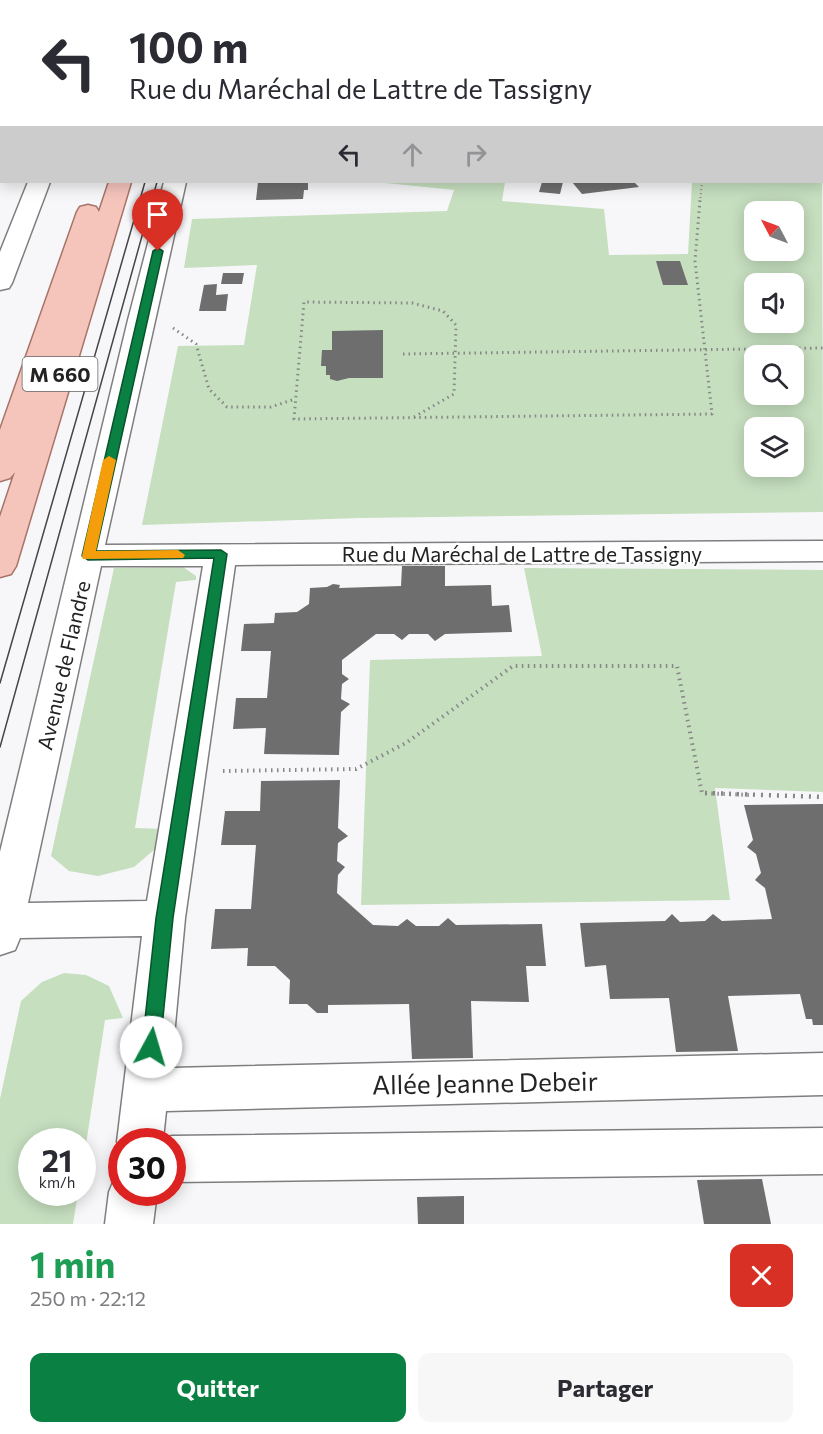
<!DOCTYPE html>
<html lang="fr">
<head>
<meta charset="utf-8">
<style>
	body { margin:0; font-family:Commissioner,sans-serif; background:#f7f7f7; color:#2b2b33; height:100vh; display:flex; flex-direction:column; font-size:22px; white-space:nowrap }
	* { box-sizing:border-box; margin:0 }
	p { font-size:20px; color:#7c7c81 }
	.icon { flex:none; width:33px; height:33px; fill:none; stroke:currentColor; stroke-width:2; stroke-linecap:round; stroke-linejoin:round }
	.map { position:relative; height:1224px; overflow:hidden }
	.side { display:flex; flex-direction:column; background:#fff; flex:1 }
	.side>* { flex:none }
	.banner { position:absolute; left:0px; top:0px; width:824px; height:183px; box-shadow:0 3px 15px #0003; background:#fff; color:#2b2b33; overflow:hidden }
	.needle { width:39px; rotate:311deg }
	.tools { position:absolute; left:744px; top:201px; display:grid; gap:12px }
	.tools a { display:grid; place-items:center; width:60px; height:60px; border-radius:12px; background:#fff; box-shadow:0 3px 15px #0003; font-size:30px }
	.speed { position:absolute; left:18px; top:1128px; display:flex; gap:12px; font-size:30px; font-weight:700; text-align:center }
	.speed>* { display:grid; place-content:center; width:78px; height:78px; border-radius:50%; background:#fff; box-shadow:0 3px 15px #0003; line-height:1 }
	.speed small { font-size:15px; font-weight:400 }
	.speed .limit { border:9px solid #d22; background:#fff; color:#111 }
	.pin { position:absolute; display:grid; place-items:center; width:51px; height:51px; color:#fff; margin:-62px -26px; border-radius:50% 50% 50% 0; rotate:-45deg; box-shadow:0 0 6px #0007 }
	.pin .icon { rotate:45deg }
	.me { position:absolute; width:66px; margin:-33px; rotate:6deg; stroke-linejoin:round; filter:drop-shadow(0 0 4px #0008) }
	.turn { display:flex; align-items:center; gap:21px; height:126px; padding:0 30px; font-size:27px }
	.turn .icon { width:78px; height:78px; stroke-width:2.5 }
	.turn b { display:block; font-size:42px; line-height:51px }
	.lanes { display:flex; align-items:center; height:57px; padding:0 30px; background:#0003; justify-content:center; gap:30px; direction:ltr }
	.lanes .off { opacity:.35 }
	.round { display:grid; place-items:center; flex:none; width:63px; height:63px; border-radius:12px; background:#f7f7f7 }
	.summary { display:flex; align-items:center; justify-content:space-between; height:102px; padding:0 30px }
	h1 { font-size:36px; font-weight:700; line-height:45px; color:#1e9e55 }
	.cta { display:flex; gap:12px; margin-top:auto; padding:12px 30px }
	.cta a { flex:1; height:69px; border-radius:12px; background:#0b8043; color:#fff; font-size:24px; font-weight:700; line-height:69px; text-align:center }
	.cta a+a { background:#f7f7f7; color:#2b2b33 }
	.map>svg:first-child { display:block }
	.green { fill:#c6dfbf; fill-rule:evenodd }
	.building { fill:#6f6e6e }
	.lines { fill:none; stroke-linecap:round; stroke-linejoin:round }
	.minor-casing { stroke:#7e7e7f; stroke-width:3 }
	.major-casing { stroke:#a8746a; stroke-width:3 }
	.path-far3 { stroke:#878788; stroke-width:2; stroke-dasharray:1 3; stroke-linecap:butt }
	.path-far2 { stroke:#878788; stroke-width:3; stroke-dasharray:1.5 4; stroke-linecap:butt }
	.path-far1 { stroke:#878788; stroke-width:4; stroke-dasharray:1.5 4.5; stroke-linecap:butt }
	.path { stroke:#878788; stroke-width:4.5; stroke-dasharray:2 6; stroke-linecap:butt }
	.minor { fill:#fff; fill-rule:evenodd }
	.major { fill:#f5c5bc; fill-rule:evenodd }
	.tram { stroke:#454546; stroke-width:1.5 }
	.route { fill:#0b8043; stroke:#07532c; stroke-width:1.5 }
	.slow { fill:#f59e0b }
	.labels { text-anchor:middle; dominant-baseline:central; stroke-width:4.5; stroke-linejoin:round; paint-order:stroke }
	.shield { fill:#fff; stroke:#656566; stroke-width:1.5 }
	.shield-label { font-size:20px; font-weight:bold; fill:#232324 }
	.street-label { font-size:21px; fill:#232324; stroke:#fff }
	.near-street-label { font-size:26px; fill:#232324; stroke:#fff }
</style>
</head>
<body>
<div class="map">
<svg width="823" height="1224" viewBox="0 0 823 1224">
	<rect width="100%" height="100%" fill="#f7f7f9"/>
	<g class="green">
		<path d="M 822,91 L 823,512 L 359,518 L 142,525 L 178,346 L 244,345 L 257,265 L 184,268 L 192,219 L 447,211 L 454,190 L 376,182 L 505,182 L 502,201 L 604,209 L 609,255 L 688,254 L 692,182 L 822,182 ZM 754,212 L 794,212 L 794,250 L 754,250 ZM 754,284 L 794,284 L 794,322 L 754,322 ZM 754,356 L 794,356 L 794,394 L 754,394 ZM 754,428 L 794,428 L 794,466 L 754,466 Z"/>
		<path d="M 183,567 L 196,576 L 196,580 L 176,582 L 135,828 L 165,829 L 161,844 L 134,867 L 98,876 L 69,871 L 51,856 L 114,568 Z"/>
		<path d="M 524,568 L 823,570 L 823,792 L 715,788 L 730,900 L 361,905 L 370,660 L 542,656 Z"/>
		<path d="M 64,973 L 86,975 L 109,986 L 123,1018 L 105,1020 L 83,1164 L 82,1142 L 32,1142 L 32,1192 L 78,1193 L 73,1224 L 0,1224 L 0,1099 L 21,1001 L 42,982 Z"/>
	</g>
	<g class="building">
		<path d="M 258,182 L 308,182 L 308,190 L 304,190 L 303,199 L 256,200 Z"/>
		<path d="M 542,182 L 563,182 L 560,194 L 539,192 Z"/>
		<path d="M 572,182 L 634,182 L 639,187 L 582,194 Z"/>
		<path d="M 656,261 L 680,261 L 688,285 L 663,285 Z"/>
		<path d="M 223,273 L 244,273 L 242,284 L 221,284 Z"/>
		<path d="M 217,284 L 216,295 L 228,294 L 226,311 L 199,311 L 204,285 Z"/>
		<path d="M 383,330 L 383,378 L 349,378 L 337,381 L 330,379 L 330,375 L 326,375 L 326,366 L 321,366 L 322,350 L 332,350 L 332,331 Z"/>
		<path d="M 402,566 L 445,566 L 445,586 L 491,585 L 492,606 L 509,605 L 512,632 L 445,634 L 435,641 L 428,634 L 409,634 L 402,640 L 394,634 L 376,634 L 342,660 L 342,674 L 349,679 L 342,684 L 341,699 L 350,704 L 341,712 L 339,755 L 264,754 L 266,728 L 233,729 L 236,698 L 267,698 L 271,651 L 241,651 L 244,624 L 274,623 L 275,613 L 297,612 L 309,604 L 310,588 L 327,587 L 333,584 L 340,585 L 339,588 L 401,586 Z"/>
		<path d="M 340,780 L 338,828 L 348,836 L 338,843 L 337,861 L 345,867 L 338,875 L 337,893 L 373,925 L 398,926 L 407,919 L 416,926 L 439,926 L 448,918 L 456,925 L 542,924 L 546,966 L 526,966 L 529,1002 L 471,1001 L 473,1058 L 412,1059 L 409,1004 L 328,1005 L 328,1013 L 317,1013 L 307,1004 L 289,1004 L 290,980 L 275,966 L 247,966 L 248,948 L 211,949 L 215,909 L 251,909 L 256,845 L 221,845 L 225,811 L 260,811 L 261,781 Z"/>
		<path d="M 823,804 L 823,1025 L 813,1025 L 812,1019 L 806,1019 L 800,994 L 728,996 L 738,1051 L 676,1052 L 669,998 L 610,999 L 606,965 L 585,967 L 580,923 L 665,921 L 672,914 L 680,922 L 705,921 L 713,914 L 722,921 L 772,919 L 765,888 L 755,880 L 761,873 L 756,854 L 747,847 L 753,840 L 744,805 Z"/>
		<path d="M 762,1179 L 771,1224 L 704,1224 L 697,1180 Z"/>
		<path d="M 464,1196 L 464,1224 L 418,1224 L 417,1197 Z"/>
	</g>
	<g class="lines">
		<defs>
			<g id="minor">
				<path d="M 102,0 L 120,0 L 101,2 Z"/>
				<rect x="223" y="0" width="18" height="2"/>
				<path d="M 735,0 L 753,0 L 754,2 L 736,2 Z"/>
				<rect x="0" y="9" width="2" height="10"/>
				<rect x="822" y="12" width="1" height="10"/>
				<rect x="822" y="79" width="1" height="12"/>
				<path d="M 28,182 L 50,182 L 12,283 L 9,288 L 0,290 L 0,252 Z"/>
				<path d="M 164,182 L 186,182 L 105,545 L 823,541 L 823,561 L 235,565 L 185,918 L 171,1068 L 823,1053 L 823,1095 L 166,1111 L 163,1139 L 172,1136 L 823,1128 L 823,1174 L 172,1182 L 172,1142 L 122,1142 L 122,1153 L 117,1142 L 142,936 L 20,938 L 15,950 L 0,955 L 0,852 L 128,320 ZM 101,566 L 203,566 L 147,901 L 28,903 Z"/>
				<path d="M 122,1173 L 122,1192 L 157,1192 L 153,1224 L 105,1224 L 109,1192 L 116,1175 Z"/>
			</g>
			<g id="major">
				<rect x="142" y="0" width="18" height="2"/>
				<rect x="167" y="0" width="18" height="2"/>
				<path d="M 109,182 L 131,182 L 16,566 L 11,574 L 0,577 L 0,517 L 15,472 L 10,478 L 0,481 L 0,430 L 77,212 L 80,207 L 88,205 L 96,207 L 99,212 Z"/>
			</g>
		</defs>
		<use href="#minor" class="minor-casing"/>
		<use href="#major" class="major-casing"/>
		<path class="path-far3" d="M 700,202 L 702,182"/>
		<g class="path-far2">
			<path d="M 173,328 L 196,344 L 209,389 L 227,407 L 271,407 L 295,399"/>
			<path d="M 403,354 L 823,348"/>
			<path d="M 414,417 L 454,394 L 456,325 L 443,311 L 412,303 L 304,302 L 294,419 L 712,414 L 695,261 L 700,200"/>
		</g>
		<path class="path-far1" d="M 223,771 L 356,769 L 406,743 L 513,666 L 677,666 L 702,793 L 751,795"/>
		<path class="path" d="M 705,793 L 823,797"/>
		<use href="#minor" class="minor"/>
		<use href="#major" class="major"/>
		<g class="tram">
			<path d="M 0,683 L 145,182"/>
			<path d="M 0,747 L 157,182"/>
		</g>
	</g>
	<path class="route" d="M 158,248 L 163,251 L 96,551 L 221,550 L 227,554 L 173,918 L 160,1047 L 158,1053 L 151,1055 L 145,1053 L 142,1047 L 156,918 L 214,558 L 88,560 L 82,556 L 153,251 Z"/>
	<path class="slow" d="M 109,456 L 116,460 L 96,551 L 178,550 L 185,555 L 183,558 L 83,559 L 82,556 L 103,460 Z"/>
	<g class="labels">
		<rect class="shield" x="22.5" y="357" width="75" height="34" rx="4.5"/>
		<g class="shield-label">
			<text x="60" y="374">M 660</text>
		</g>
		<g class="street-label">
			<text x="522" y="553">Rue du Maréchal de Lattre de Tassigny</text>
			<text transform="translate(63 665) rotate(-77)">Avenue de Flandre</text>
		</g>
		<g class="near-street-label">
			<text transform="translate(485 1082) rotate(-1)">Allée Jeanne Debeir</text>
		</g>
	</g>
</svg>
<div class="tools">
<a><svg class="needle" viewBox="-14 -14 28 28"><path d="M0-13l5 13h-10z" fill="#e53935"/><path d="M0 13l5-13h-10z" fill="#7c7c81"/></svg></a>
<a><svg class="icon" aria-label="sound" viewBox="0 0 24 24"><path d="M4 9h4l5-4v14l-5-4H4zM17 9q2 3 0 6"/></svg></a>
<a><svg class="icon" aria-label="search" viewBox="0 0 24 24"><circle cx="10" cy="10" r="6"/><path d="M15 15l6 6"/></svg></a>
<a><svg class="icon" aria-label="layers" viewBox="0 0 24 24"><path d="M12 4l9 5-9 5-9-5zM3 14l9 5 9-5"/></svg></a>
</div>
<div class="speed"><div>21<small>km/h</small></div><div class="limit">30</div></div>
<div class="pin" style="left:158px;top:251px;background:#d93025"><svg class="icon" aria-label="arrive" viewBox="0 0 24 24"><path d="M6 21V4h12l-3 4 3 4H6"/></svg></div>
<svg class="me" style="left:151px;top:1047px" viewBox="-20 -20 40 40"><circle r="19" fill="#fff"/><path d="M0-13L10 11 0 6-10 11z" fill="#0b8043"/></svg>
<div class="banner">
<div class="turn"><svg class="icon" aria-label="left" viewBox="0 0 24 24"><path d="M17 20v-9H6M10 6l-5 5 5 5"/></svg><div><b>100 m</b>Rue du Maréchal de Lattre de Tassigny</div></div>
<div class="lanes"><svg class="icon" aria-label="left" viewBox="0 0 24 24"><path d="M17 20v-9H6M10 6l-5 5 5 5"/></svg><svg class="icon off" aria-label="ahead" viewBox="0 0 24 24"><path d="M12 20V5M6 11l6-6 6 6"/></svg><svg class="icon off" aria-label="right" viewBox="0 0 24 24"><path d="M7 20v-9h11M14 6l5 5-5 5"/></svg></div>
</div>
</div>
<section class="side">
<div class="summary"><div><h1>1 min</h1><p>250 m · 22:12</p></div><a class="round" style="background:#d93025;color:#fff"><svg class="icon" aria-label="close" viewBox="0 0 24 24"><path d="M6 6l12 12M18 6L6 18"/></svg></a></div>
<div class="cta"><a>Quitter</a><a>Partager</a></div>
</section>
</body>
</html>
